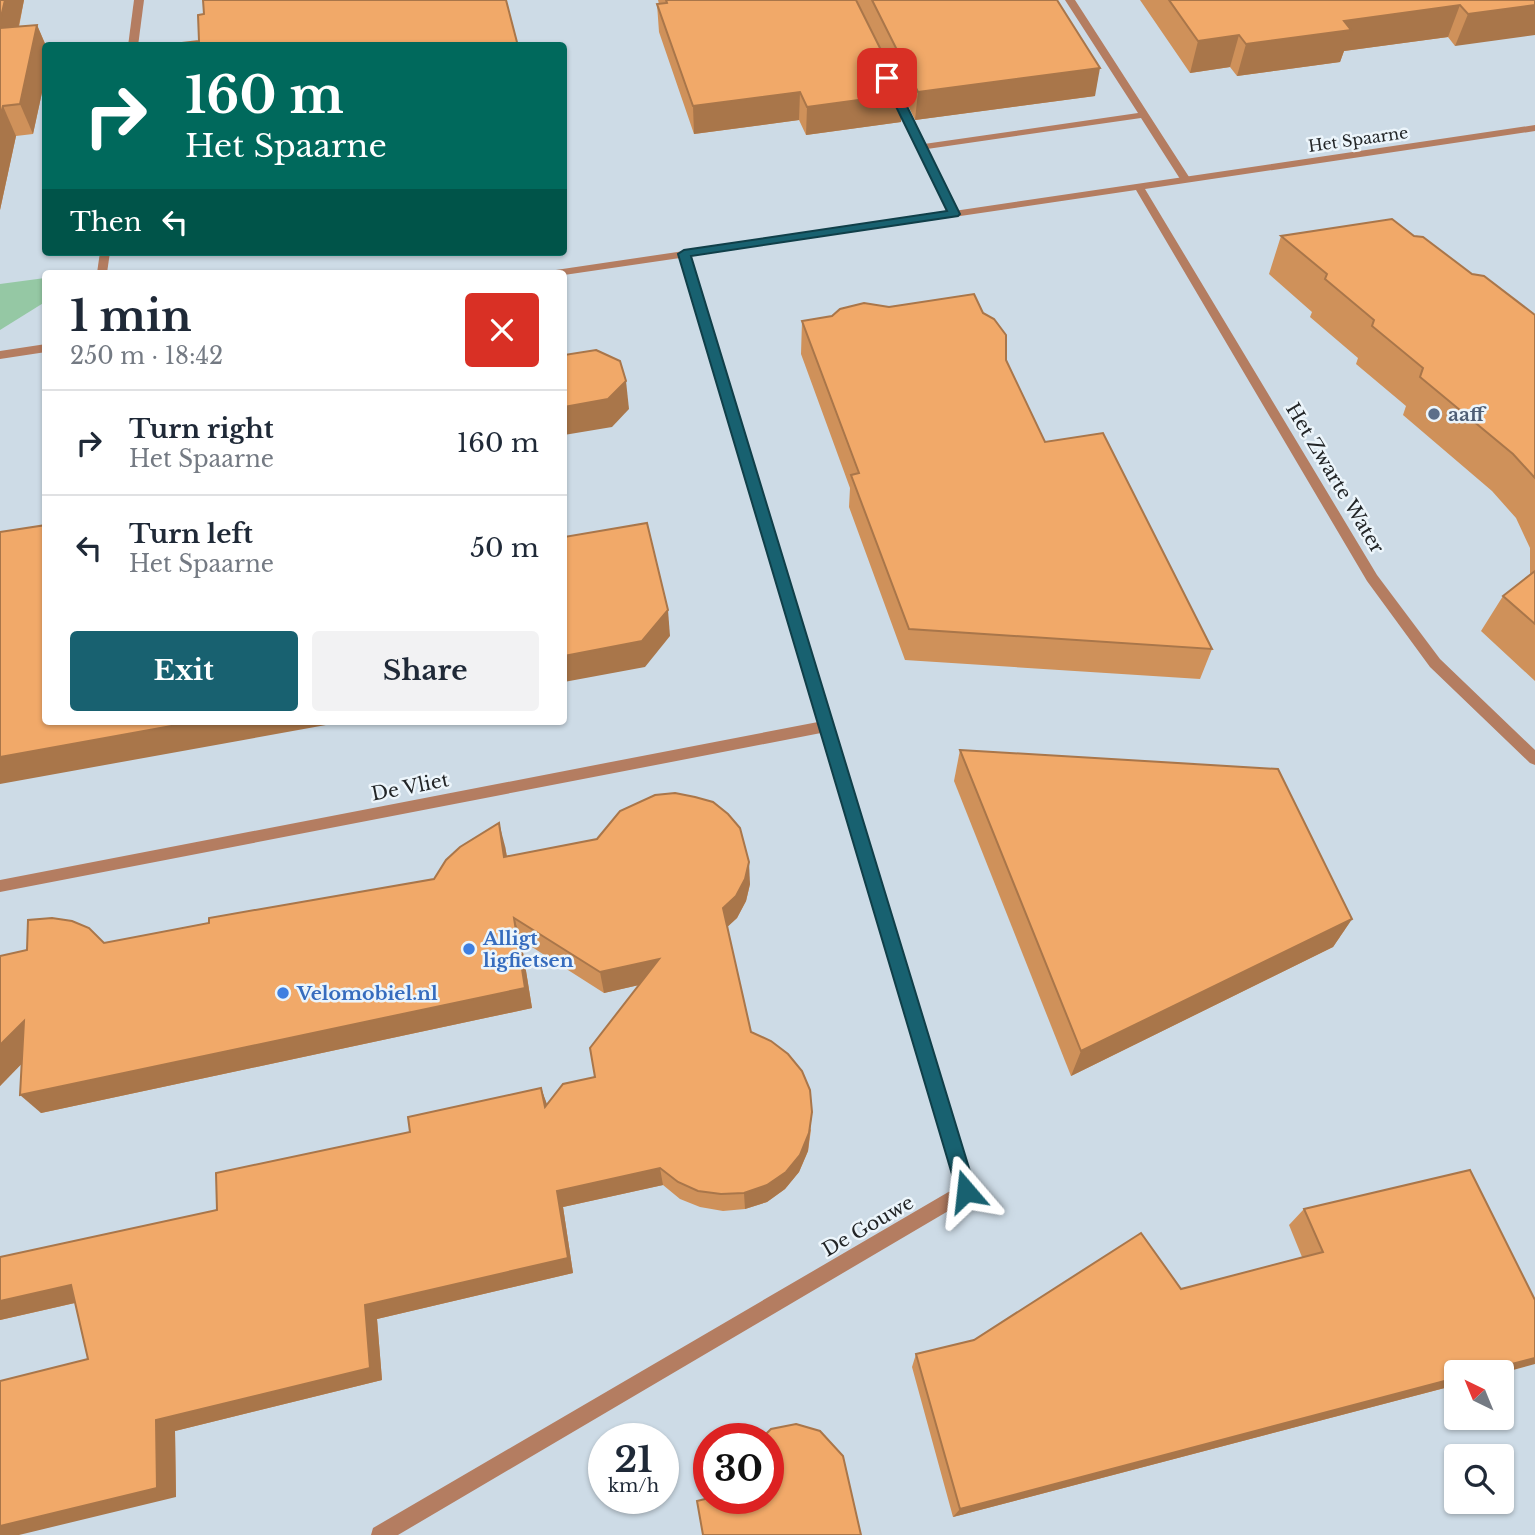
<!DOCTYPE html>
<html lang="en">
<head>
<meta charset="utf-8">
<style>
	body { margin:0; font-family:"Libre Baskerville",serif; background:#f2f2f3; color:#1f2937; height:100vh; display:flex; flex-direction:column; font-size:26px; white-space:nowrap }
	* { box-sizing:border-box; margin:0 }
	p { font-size:23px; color:#747a83 }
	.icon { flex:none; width:38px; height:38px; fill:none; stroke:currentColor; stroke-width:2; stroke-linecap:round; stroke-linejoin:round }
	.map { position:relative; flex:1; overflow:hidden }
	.side { position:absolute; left:42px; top:270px; width:525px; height:455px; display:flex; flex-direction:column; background:#fff; border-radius:7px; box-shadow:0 2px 5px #0004 }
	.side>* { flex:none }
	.guide { position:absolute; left:42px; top:42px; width:525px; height:214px; border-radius:7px; box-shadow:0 2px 5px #0004; background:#00695c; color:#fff; overflow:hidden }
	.needle { width:46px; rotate:317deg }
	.tools { position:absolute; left:1444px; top:1360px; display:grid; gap:14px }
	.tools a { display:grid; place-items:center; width:70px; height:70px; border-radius:7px; background:#fff; box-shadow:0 2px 5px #0004; font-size:35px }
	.speed { position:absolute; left:588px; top:1423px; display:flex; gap:14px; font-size:35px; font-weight:700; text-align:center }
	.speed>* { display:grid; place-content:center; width:91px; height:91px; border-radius:50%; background:#fff; box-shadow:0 2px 5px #0004; line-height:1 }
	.speed small { font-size:18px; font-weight:400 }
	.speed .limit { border:10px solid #d22; background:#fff; color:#111 }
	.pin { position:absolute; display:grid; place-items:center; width:60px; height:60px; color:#fff; margin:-30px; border-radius:14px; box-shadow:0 4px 10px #0006 }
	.me { position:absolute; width:77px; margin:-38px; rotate:343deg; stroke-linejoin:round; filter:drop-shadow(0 0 5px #0008) }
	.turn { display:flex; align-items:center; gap:24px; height:147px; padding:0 28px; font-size:32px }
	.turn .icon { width:91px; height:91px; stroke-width:2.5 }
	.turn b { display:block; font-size:49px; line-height:60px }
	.then { display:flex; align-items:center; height:66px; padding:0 28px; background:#0003; gap:14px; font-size:26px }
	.round { display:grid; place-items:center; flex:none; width:74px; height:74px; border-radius:7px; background:#f2f2f3 }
	.headline { display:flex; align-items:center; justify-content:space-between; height:119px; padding:0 28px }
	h1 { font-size:42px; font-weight:700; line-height:52px }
	.cta { display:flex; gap:14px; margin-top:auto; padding:14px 28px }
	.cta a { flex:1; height:80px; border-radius:7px; background:#186170; color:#fff; font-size:28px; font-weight:700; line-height:80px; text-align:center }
	.cta a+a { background:#f2f2f3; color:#1f2937 }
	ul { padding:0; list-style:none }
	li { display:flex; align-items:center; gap:21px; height:105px; padding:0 28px; border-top:2px solid #e0e1e3 }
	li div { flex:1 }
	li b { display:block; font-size:26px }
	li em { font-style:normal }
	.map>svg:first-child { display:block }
	.built { fill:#cddbe6; fill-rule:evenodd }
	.green { fill:#95c8a4 }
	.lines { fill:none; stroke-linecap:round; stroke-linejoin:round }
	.lane { fill:#b47d61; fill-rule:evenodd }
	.street { fill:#b47d61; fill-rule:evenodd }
	.wall { fill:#cf915a }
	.shaded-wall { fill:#a9764a }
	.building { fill:#f1a969; stroke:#a9764a; stroke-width:2 }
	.route { fill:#186170; stroke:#103f49; stroke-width:2 }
	.service-dot { fill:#5c6f8a; stroke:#ecf5fb; stroke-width:2.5 }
	.shop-dot { fill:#3f7fe0; stroke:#ecf5fb; stroke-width:2.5 }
	.labels { text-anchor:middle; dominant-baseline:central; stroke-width:5; stroke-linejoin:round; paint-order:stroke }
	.far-street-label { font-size:16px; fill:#222527; stroke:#ecf5fb }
	.service-label { font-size:19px; font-weight:bold; fill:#4e5e75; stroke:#ecf5fb; text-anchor:start }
	.street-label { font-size:19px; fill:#222527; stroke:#ecf5fb }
	.shop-label { font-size:19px; font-weight:bold; fill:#366cbe; stroke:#ecf5fb; text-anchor:start }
</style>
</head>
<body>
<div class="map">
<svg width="1535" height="1535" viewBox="0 0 1535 1535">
	<rect width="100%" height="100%" fill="#dfe7ee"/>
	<path class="built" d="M 0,0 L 1535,0 L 1535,1535 L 0,1535 ZM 46,46 L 564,46 L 564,252 L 46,252 ZM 46,273 L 564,273 L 564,721 L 46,721 ZM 1456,1372 L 1502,1372 L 1502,1418 L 1456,1418 ZM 604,1438 L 663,1438 L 663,1498 L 604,1498 ZM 709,1438 L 768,1438 L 768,1498 L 709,1498 ZM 1456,1456 L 1502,1456 L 1502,1502 L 1456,1502 Z"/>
	<path class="green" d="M 45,278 L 45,302 L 0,330 L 0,284 Z"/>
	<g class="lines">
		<path class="lane" d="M 1065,0 L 1075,0 L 1191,180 L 1190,182 L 1182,182 L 1141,118 L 927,149 L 959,214 L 954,217 L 950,216 L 889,92 L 891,90 L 899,92 L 924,144 L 1138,113 Z"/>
		<g class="street">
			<path d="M 134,0 L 144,0 L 138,46 L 128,46 Z"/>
			<path d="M 1535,125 L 1535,131 L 1145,189 L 1377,575 L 1440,659 L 1535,750 L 1535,765 L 1530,763 L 1430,667 L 1367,581 L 1136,190 L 690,256 L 974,1191 L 972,1197 L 398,1535 L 371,1535 L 373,1528 L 957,1187 L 821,733 L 0,892 L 0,880 L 818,722 L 680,258 L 564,275 L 564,273 L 548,273 L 549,271 Z"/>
			<path d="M 100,252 L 110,252 L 107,273 L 97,273 Z"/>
			<path d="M 46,344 L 46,352 L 0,359 L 0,351 Z"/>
		</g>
	</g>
	<g class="wall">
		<path d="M 0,0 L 24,0 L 19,27 L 37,25 L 46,46 L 46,74 L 33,134 L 16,136 L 0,210 Z"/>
		<path d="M 658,0 L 1057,0 L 1095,96 L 915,120 L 903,95 L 901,122 L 806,135 L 799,120 L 694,134 L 659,32 L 657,4 L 659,4 Z"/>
		<path d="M 1140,0 L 1535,0 L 1455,46 L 1448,37 L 1344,51 L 1340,62 L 1237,76 L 1230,67 L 1190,73 Z"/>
		<path d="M 1281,236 L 1414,236 L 1535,315 L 1535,681 L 1481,631 L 1503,596 L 1530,574 L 1530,548 L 1516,518 L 1492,491 L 1403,415 L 1406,406 L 1356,364 L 1358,358 L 1310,317 L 1312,312 L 1269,274 Z"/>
		<path d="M 802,321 L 1006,360 L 1045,442 L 1212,649 L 1200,679 L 905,660 L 849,507 L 850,488 L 801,354 Z"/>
		<path d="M 960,750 L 1352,919 L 1333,947 L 1071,1076 L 954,781 Z"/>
		<path d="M 505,846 L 507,857 L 750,884 L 746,901 L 737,918 L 727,927 L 751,1032 L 811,1130 L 808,1151 L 799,1172 L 785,1189 L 767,1202 L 745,1209 L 723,1211 L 700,1207 L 680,1199 L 663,1185 L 563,1207 L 573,1273 L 377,1319 L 382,1380 L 175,1431 L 176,1497 L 88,1359 L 75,1303 L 0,1320 L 0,1257 L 217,1210 L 410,1132 L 541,1088 L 547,1105 L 595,1077 L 639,985 L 604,993 L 521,940 L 532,1008 L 41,1113 L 22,1063 L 0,1086 L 0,956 L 104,943 L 434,879 Z"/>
		<path d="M 1304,1209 L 1456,1372 L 1456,1385 L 953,1517 L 912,1367 L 916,1354 L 1181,1289 L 1302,1257 L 1289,1225 Z"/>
	</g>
	<g class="shaded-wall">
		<path d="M 5,0 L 24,0 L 12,58 L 0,32 L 0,21 Z"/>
		<path d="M 1460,5 L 1448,37 L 1344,51 L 1340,62 L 1237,76 L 1246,44 L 1344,21 Z"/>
		<path d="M 1535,5 L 1535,35 L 1455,46 L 1468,14 Z"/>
		<path d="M 37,25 L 46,46 L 46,74 L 33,134 L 20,104 Z"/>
		<path d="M 1239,35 L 1230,67 L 1190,73 L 1198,41 Z"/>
		<path d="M 1100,68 L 1095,96 L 915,120 L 918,92 Z"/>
		<path d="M 800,92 L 799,120 L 694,134 L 693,106 Z"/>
		<path d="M 903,94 L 901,122 L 806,135 L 807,107 Z"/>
		<path d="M 3,106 L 16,136 L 0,210 L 0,117 Z"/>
		<path d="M 626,381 L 629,409 L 612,427 L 564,435 L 564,407 Z"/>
		<path d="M 668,610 L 670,636 L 645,667 L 564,682 L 564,656 Z"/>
		<path d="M 199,721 L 348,721 L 0,784 L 0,757 Z"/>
		<path d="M 499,823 L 505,846 L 511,880 L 504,857 Z"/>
		<path d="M 749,862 L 750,884 L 746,901 L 737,918 L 724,930 L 723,908 Z"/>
		<path d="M 514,918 L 521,940 L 532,1008 L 41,1113 L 20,1095 Z"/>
		<path d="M 1352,919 L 1333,947 L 1071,1076 L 1081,1051 Z"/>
		<path d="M 659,959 L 661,980 L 604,993 L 600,972 Z"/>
		<path d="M 24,1021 L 44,1041 L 0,1086 L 0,1045 Z"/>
		<path d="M 541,1088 L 548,1107 L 545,1107 Z"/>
		<path d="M 812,1112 L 808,1151 L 799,1172 L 785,1189 L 767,1202 L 745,1209 L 744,1193 Z"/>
		<path d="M 660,1168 L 663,1185 L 563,1207 L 573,1273 L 377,1319 L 382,1380 L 175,1431 L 176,1497 L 19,1535 L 0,1535 L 0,1526 L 156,1420 L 365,1305 L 557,1191 Z"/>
		<path d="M 71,1285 L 92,1299 L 0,1320 L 0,1301 Z"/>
		<path d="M 1535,1358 L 1535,1364 L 1502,1373 L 1481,1372 Z"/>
		<path d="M 1456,1378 L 1456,1385 L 953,1517 L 960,1509 Z"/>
	</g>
	<g class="building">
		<path d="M 0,0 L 5,0 L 0,21 Z"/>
		<path d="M 203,0 L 506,0 L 518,46 L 174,46 L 174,44 L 199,41 L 198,15 L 204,14 Z"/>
		<path d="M 666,0 L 856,0 L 903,94 L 807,107 L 800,92 L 693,106 L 657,4 L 667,3 Z"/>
		<path d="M 872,0 L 1057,0 L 1100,68 L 918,92 Z"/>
		<path d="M 1169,0 L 1535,0 L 1535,5 L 1468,14 L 1460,5 L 1344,21 L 1351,30 L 1246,44 L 1239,35 L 1198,41 Z"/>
		<path d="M 37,25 L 20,104 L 3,106 L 0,117 L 0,28 Z"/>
		<path d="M 1392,219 L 1414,236 L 1423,237 L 1472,274 L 1484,276 L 1535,315 L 1535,478 L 1513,454 L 1420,377 L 1423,368 L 1372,326 L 1374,320 L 1325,279 L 1327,274 L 1281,236 Z"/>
		<path d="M 974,294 L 983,313 L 994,319 L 1006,335 L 1006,360 L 1045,442 L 1103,433 L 1212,649 L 909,629 L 851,475 L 859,473 L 802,321 L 832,316 L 840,309 L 864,303 L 889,307 Z"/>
		<path d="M 596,350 L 620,361 L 626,381 L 608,399 L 564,407 L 564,355 Z"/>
		<path d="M 647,523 L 668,610 L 642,641 L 564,656 L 564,537 Z"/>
		<path d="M 46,525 L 46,721 L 199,721 L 0,757 L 0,532 Z"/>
		<path d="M 1535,571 L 1535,624 L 1503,596 Z"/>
		<path d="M 960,750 L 1278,769 L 1352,919 L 1081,1051 Z"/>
		<path d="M 675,793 L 695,797 L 713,802 L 728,814 L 740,828 L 749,862 L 745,879 L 736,896 L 723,908 L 751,1032 L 771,1041 L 788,1054 L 802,1071 L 810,1090 L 812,1112 L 809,1133 L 800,1155 L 786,1172 L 767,1185 L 744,1193 L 721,1194 L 698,1191 L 678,1182 L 660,1168 L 557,1191 L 568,1258 L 365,1305 L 370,1368 L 156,1420 L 157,1488 L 0,1526 L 0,1381 L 88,1359 L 71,1285 L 0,1301 L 0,1257 L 217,1210 L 216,1173 L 410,1132 L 408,1117 L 541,1088 L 545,1107 L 563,1084 L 595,1077 L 590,1048 L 659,959 L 600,972 L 514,918 L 525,988 L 20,1095 L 24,1021 L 0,1045 L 0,956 L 27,950 L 28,920 L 52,918 L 72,921 L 89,928 L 104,943 L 209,923 L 209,918 L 434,879 L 446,860 L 460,847 L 499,823 L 504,857 L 597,839 L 620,811 L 655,795 Z"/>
		<path d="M 1470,1170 L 1535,1300 L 1535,1358 L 1481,1372 L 1456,1372 L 1456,1378 L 960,1509 L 916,1354 L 974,1340 L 1141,1233 L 1181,1289 L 1323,1252 L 1304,1209 Z"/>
		<path d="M 796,1424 L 820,1431 L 843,1456 L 861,1535 L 703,1535 L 697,1501 L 709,1498 L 768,1498 L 768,1438 L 762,1438 L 771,1429 Z"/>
	</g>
	<path class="route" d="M 887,75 L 893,78 L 960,214 L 958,216 L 691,256 L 976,1191 L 973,1198 L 966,1200 L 959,1198 L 957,1191 L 678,254 L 684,250 L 947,211 L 882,78 Z"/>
	<circle class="service-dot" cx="1434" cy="414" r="7"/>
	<g class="shop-dot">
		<circle cx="469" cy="949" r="7"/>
		<circle cx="283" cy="993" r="7"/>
	</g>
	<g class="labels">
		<g class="far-street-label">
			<text transform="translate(1358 139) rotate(-8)">Het Spaarne</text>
		</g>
		<g class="service-label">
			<text x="1448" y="414">aaff</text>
		</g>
		<g class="street-label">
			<text transform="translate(1335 478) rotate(59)">Het Zwarte Water</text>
			<text transform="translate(410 787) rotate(-11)">De Vliet</text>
			<text transform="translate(868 1226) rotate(-30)">De Gouwe</text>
		</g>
		<g class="shop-label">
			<text x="483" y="938">Alligt<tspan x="483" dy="22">ligfietsen</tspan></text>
			<text x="297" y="993">Velomobiel.nl</text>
		</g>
	</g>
</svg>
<div class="tools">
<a><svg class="needle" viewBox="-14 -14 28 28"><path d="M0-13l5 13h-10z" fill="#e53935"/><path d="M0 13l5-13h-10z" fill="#747a83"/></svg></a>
<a><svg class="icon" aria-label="search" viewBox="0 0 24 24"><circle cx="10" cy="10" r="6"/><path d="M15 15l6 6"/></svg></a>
</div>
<div class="speed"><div>21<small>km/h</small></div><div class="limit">30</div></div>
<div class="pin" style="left:887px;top:78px;background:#d93025"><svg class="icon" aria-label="arrive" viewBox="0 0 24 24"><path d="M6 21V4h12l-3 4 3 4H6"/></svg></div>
<svg class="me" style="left:966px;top:1191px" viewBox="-20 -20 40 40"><path d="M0-17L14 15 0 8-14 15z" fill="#186170" stroke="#fff" stroke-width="4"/></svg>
<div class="guide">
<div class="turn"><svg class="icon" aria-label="right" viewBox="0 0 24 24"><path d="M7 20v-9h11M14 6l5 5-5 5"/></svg><div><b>160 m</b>Het Spaarne</div></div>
<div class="then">Then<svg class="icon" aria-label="left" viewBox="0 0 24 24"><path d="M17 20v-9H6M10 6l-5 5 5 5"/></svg></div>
</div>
<section class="side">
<div class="headline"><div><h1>1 min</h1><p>250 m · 18:42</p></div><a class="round" style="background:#d93025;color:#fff"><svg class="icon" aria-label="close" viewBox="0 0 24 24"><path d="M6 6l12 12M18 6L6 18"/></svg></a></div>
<ul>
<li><svg class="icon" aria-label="right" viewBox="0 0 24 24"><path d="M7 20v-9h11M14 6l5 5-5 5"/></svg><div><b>Turn right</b><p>Het Spaarne</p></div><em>160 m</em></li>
<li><svg class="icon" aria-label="left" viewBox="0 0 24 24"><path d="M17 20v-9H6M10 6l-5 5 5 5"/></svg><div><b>Turn left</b><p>Het Spaarne</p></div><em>50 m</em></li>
</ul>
<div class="cta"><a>Exit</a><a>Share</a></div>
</section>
</div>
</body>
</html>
